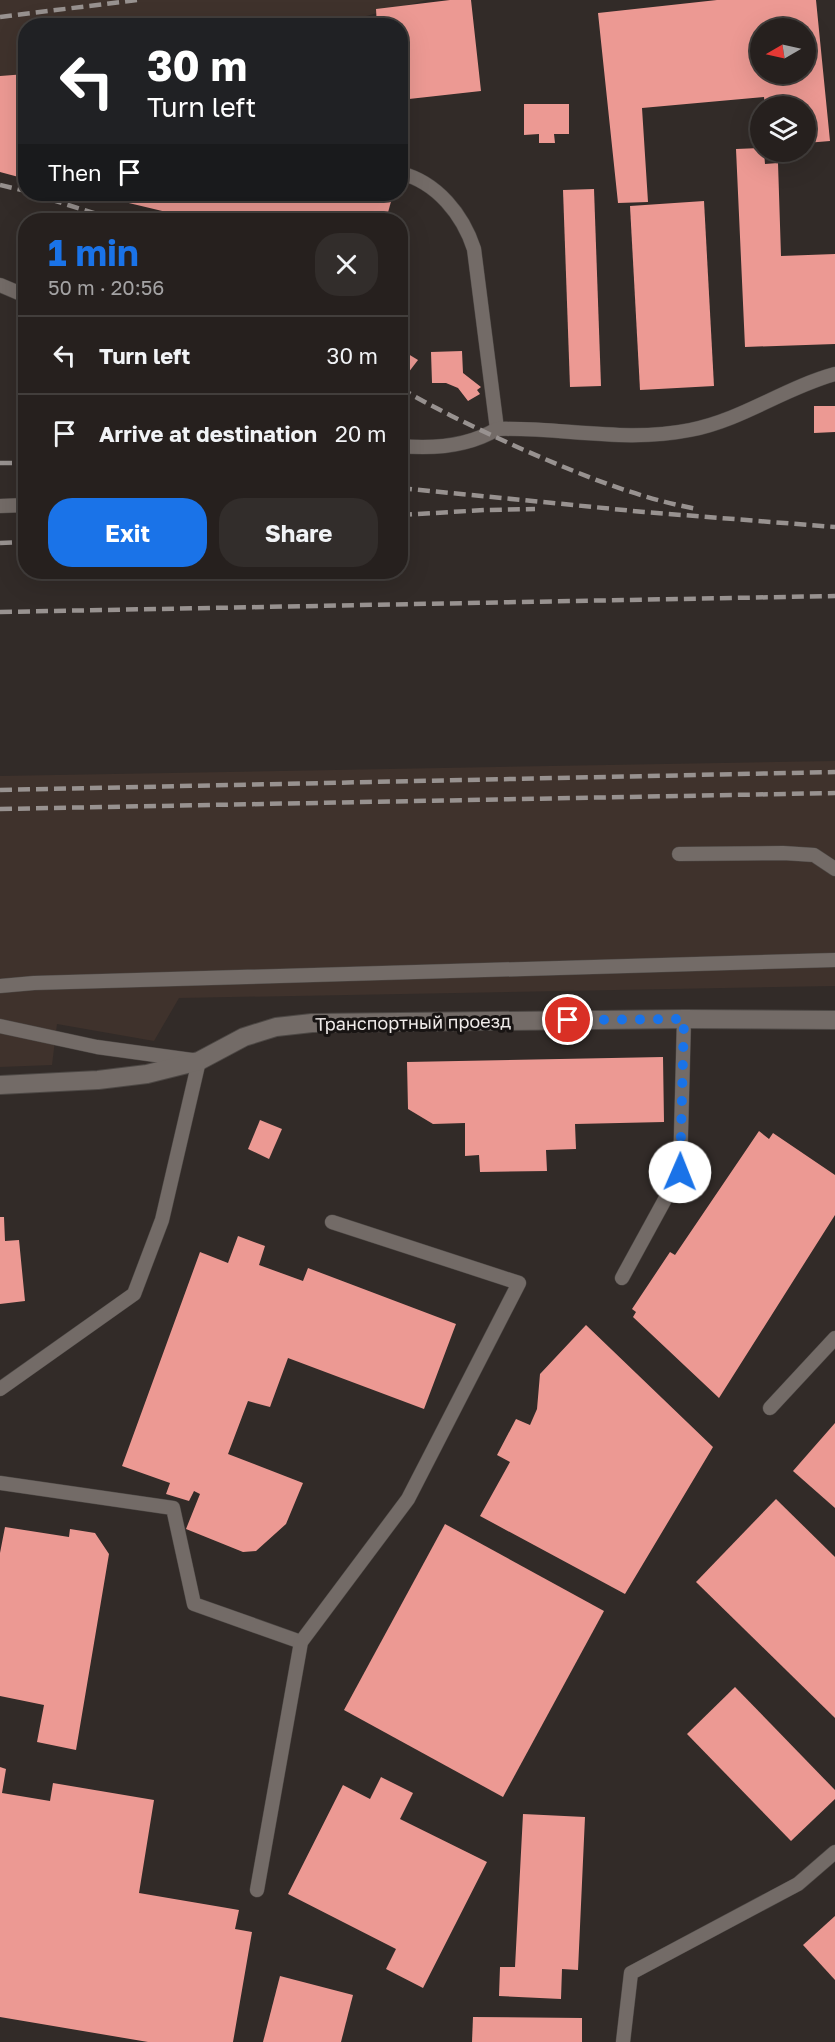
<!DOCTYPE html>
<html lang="en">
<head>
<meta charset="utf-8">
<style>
	body { margin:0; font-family:"Golos Text",sans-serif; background:#322d2b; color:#f1f3f6; height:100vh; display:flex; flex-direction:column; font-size:22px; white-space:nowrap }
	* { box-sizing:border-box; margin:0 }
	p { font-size:20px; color:#a4a3a4 }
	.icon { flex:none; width:33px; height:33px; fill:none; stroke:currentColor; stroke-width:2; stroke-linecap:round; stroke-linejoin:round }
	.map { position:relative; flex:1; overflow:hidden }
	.drawer { position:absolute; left:18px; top:213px; width:390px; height:366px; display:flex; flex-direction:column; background:#26201e; border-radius:24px; box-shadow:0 6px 24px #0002,0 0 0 2px #423e3c }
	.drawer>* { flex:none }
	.hud { position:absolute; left:18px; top:18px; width:390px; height:183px; border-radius:24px; box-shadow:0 6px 24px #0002,0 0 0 2px #423e3c; background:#202124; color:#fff; overflow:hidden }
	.needle { width:39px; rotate:261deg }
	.buttons { position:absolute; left:750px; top:18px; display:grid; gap:12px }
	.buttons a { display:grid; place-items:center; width:66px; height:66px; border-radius:50%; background:#26201e; box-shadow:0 6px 24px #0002,0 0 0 2px #423e3c; font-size:30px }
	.pin { position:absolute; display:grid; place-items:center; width:51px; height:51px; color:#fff; margin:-26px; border:3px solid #fff; border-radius:50%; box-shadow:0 2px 6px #0007 }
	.me { position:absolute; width:66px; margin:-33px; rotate:1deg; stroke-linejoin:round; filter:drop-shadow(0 0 4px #0008) }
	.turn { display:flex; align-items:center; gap:21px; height:126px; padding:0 30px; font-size:27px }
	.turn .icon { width:78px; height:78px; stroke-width:2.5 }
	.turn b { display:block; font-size:42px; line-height:51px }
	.then { display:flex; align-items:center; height:57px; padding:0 30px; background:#0003; gap:12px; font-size:22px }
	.round { display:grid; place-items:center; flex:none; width:63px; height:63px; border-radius:24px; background:#322d2b }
	.summary { display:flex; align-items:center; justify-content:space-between; height:102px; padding:0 30px }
	h1 { font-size:36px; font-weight:700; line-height:45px; color:#1a73e8 }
	.cta { display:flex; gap:12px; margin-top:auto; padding:12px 30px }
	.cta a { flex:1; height:69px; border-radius:24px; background:#1a73e8; color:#fff; font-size:24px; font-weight:700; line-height:69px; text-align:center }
	.cta a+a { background:#322d2b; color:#f1f3f6 }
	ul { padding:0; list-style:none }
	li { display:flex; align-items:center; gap:18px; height:78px; padding:0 30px; border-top:2px solid #423e3c }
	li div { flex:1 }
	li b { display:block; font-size:22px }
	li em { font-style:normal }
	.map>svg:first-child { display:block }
	.built { fill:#3f322c }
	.building { fill:#ec9993; fill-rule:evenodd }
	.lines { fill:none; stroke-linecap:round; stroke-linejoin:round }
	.lane-casing { stroke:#4d4845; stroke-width:15 }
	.street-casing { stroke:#4d4845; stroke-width:20 }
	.lane { stroke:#736b67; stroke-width:14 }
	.street { stroke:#736b67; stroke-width:18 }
	.rail { stroke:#989290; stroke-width:4.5; stroke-dasharray:12 6; stroke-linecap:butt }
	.route { stroke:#1a73e8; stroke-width:10; stroke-dasharray:0 18 }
	.labels { text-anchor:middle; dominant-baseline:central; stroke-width:6; stroke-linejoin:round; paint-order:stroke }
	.street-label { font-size:18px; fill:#f0ebe9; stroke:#181413 }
</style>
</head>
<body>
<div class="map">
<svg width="835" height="2042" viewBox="0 0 835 2042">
	<rect width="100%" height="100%" fill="#322b28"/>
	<g class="built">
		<path d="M 0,0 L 427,0 L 332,25 L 26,26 L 25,74 L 0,76 Z"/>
		<path d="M 835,761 L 835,986 L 179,998 L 154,1041 L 57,1024 L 52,1065 L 0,1067 L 0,776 Z"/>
	</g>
	<g class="building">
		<path d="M 450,0 L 471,0 L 481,91 L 400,100 L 400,26 L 377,26 L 376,9 Z"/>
		<path d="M 717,0 L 816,0 L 830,141 L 806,143 L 806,106 L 765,106 L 764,97 L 642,108 L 648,202 L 618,203 L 598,13 ZM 760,28 L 806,28 L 806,74 L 760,74 Z"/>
		<path d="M 26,74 L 26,179 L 0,172 L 0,76 Z"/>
		<path d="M 524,104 L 569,104 L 569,134 L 554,134 L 555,143 L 539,143 L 539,134 L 524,135 Z"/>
		<path d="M 760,148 L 760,152 L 764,152 L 765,164 L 778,163 L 781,256 L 835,254 L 835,344 L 745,347 L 736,149 Z"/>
		<path d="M 594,189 L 601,386 L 570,387 L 563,190 Z"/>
		<path d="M 91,194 L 393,194 L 386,220 L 200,220 Z"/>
		<path d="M 704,201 L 714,386 L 640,390 L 630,206 Z"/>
		<path d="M 400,349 L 418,360 L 408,373 L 400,368 Z"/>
		<path d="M 462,351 L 463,373 L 481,387 L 477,390 L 480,394 L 468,401 L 458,388 L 446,383 L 432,383 L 431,352 Z"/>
		<path d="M 814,406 L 835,406 L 835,432 L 814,433 Z"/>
		<path d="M 663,1057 L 664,1122 L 575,1124 L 576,1149 L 546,1150 L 547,1171 L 480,1172 L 479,1155 L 465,1156 L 465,1123 L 433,1124 L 408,1109 L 407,1062 Z"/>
		<path d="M 260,1120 L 282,1129 L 269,1159 L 248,1149 Z"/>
		<path d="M 759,1131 L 769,1139 L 773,1133 L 835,1175 L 835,1215 L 719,1398 L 633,1317 L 636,1312 L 632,1309 L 670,1252 L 675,1255 Z"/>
		<path d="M 0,1217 L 4,1217 L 5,1241 L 19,1240 L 25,1301 L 0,1304 Z"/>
		<path d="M 238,1236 L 265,1246 L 259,1265 L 303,1281 L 308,1268 L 456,1324 L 424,1409 L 288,1358 L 270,1407 L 248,1401 L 228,1454 L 303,1483 L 286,1524 L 256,1551 L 243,1552 L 186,1529 L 200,1494 L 194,1491 L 189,1501 L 166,1494 L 170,1483 L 122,1466 L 200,1252 L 228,1263 Z"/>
		<path d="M 586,1325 L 713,1447 L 625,1594 L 480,1516 L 510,1462 L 497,1455 L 516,1419 L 530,1425 L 537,1409 L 540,1374 Z"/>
		<path d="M 835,1423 L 835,1508 L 793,1471 Z"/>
		<path d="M 776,1499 L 835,1557 L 835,1718 L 696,1582 Z"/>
		<path d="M 445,1524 L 604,1611 L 503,1797 L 344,1710 Z"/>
		<path d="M 5,1527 L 69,1537 L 70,1529 L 95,1533 L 109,1554 L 76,1750 L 37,1742 L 44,1705 L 0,1696 L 0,1553 Z"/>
		<path d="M 735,1687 L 835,1790 L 835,1799 L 791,1841 L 687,1734 Z"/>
		<path d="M 0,1767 L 6,1769 L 2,1793 L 50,1801 L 53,1783 L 154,1800 L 139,1893 L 239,1910 L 235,1929 L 252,1932 L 233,2042 L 148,2042 L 0,2017 Z"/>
		<path d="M 381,1777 L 413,1793 L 400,1819 L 487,1862 L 423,1988 L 386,1969 L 396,1949 L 288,1894 L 343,1785 L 370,1799 Z"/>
		<path d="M 523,1814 L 585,1817 L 578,1970 L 562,1969 L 561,1999 L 499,1996 L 500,1967 L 515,1967 Z"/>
		<path d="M 835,1916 L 835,1980 L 803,1945 Z"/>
		<path d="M 280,1976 L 353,1995 L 341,2042 L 263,2042 Z"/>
		<path d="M 473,2017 L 582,2018 L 582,2042 L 472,2042 Z"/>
	</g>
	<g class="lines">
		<defs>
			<g id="lane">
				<path d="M 400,173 C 437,182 463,215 474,249 L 497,429"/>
				<path d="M 0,285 L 26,296"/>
				<path d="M 400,446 C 433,449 469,446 497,429 C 562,427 625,443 690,430 C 742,420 784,388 835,374"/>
				<path d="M 0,506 L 26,505"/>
				<path d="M 679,854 L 783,853 L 814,855 L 835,869"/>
				<path d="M 0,986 L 34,983 L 835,960"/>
				<path d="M 0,1026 L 97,1047 L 199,1061 L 162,1220 L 134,1294 L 0,1389"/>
				<path d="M 622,1278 L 680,1172 L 684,1019"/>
				<path d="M 770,1408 L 835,1338"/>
				<path d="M 0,1483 L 173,1508 L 194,1604 L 301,1642"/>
				<path d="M 257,1890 L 301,1642 L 408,1499 L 519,1283 L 332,1222"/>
				<path d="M 623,2042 L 631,1973 L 798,1884 L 835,1852"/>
			</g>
			<path id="street" d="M 0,1085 L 98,1080 L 147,1074 L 199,1061 L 244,1037 L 276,1027 L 312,1023 L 684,1019 L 835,1020"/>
		</defs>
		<use href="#lane" class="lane-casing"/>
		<use href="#street" class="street-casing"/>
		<use href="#lane" class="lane"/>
		<use href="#street" class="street"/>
		<g class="rail">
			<path d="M 0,17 L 137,0"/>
			<path d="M 0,185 L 26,191"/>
			<path d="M 33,194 L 116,220"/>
			<path d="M 400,388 C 437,410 476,428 515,446 C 574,472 633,497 697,509"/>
			<path d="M 0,463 L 26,463"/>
			<path d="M 400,488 L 644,512 L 835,527"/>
			<path d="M 400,515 L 485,510 L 535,509"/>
			<path d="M 0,543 L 26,542"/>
			<path d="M 0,612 L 835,596"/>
			<path d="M 0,790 L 835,772"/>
			<path d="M 0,809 L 835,793"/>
		</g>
	</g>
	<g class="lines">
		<path class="route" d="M 568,1020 L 684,1019 L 680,1172"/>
	</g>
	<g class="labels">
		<g class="street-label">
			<text transform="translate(413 1022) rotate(-1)">Транспортный проезд</text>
		</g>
	</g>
</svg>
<div class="buttons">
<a><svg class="needle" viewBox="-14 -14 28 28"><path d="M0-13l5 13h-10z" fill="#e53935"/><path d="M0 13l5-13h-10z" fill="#a4a3a4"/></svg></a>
<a><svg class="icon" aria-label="layers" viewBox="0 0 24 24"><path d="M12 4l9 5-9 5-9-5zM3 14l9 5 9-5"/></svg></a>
</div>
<div class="pin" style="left:568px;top:1020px;background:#d93025"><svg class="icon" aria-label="arrive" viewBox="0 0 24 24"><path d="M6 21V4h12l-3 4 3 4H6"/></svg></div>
<svg class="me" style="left:680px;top:1172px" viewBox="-20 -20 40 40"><circle r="19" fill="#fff"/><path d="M0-13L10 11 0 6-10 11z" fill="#1a73e8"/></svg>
<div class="hud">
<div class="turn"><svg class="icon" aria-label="left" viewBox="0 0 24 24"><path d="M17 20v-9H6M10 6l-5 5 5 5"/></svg><div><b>30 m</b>Turn left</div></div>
<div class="then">Then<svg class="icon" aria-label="arrive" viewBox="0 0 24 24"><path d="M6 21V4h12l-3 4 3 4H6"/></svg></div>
</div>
<section class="drawer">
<div class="summary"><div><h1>1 min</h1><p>50 m · 20:56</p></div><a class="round"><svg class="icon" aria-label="close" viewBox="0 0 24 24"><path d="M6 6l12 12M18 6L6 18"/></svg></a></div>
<ul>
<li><svg class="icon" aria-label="left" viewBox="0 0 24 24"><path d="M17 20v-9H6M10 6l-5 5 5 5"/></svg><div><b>Turn left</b></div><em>30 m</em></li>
<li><svg class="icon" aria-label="arrive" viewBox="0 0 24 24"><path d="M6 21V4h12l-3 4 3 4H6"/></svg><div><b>Arrive at destination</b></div><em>20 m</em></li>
</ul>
<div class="cta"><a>Exit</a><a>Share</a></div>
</section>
</div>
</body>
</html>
